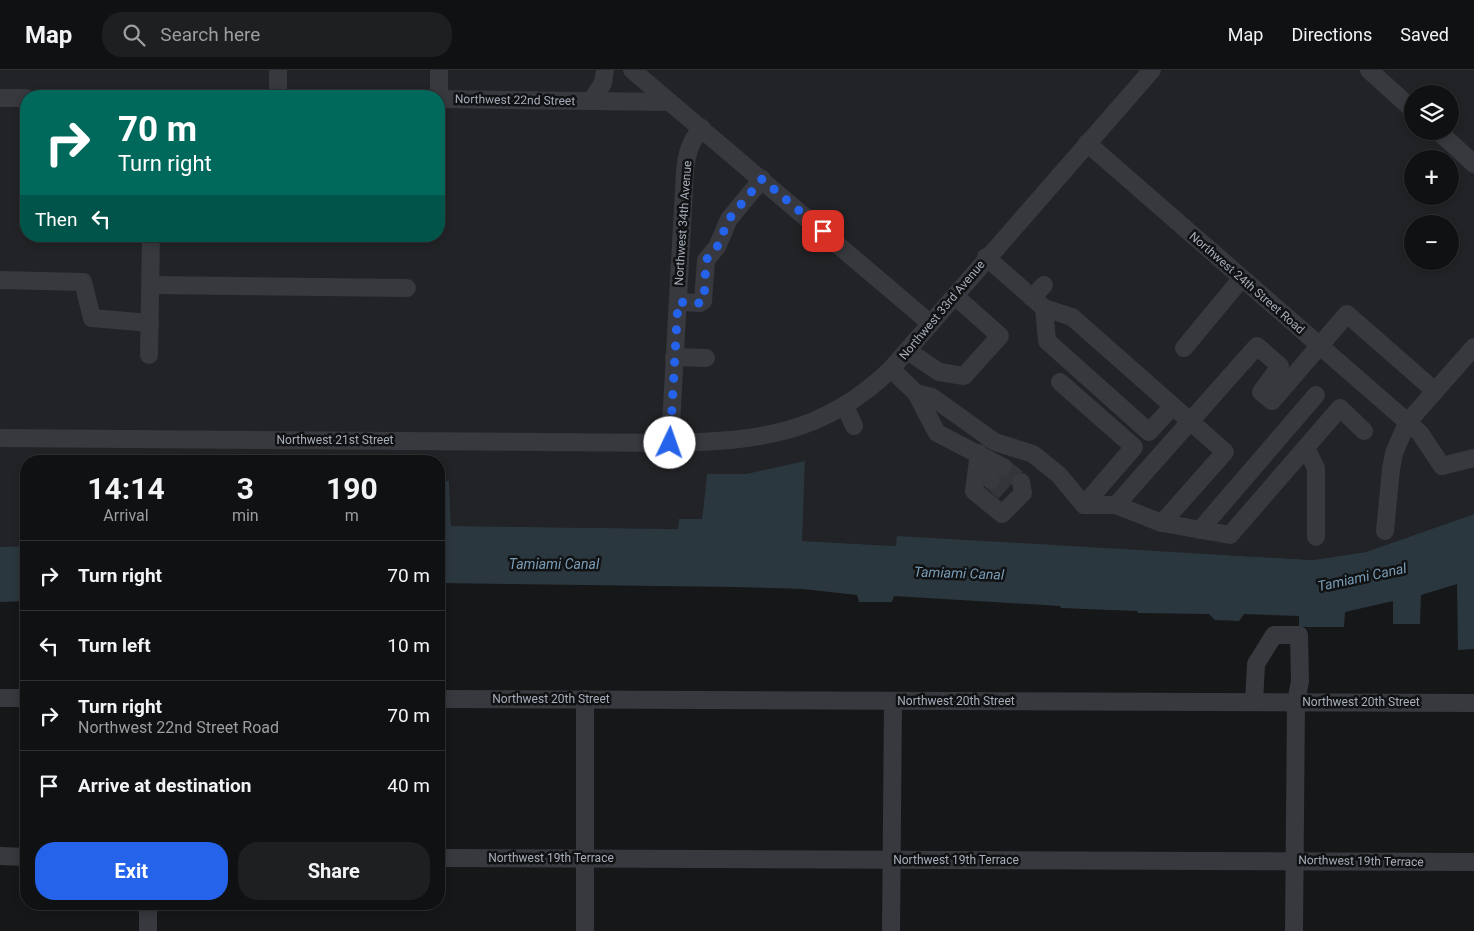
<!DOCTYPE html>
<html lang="en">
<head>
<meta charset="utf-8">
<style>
	body { margin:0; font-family:Roboto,sans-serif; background:#1e1f21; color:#f1f3f6; height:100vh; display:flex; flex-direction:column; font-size:19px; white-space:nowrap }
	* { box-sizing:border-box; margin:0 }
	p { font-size:16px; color:#9c9da0 }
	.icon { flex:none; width:28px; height:28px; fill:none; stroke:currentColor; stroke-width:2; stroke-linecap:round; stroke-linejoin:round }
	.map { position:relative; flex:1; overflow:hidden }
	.drawer { position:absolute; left:20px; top:385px; width:425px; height:455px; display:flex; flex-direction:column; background:#101113; border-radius:20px; box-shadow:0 2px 8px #0003,0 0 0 1px #303133 }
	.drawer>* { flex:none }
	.top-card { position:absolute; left:20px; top:20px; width:425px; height:152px; border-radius:20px; box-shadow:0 2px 8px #0003,0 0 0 1px #303133; background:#00695c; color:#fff; overflow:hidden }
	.fabs { position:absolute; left:1404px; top:15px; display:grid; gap:10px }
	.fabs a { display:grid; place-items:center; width:55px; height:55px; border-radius:50%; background:#101113; box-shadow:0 2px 8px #0003,0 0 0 1px #303133; font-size:25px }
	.pin { position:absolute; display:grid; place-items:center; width:42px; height:42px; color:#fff; margin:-21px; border-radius:10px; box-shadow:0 2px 8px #0006 }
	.me { position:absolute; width:55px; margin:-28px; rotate:3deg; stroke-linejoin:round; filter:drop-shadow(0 0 4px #0008) }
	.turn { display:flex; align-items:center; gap:18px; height:105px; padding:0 15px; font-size:22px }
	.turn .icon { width:65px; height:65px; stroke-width:2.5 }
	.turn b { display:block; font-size:35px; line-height:42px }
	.then { display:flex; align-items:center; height:48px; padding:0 15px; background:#0003; gap:10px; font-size:19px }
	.eta { display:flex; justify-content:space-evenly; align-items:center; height:85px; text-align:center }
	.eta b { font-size:30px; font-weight:700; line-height:35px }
	.button { display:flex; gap:10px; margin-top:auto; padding:10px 15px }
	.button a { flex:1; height:58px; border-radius:20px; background:#2563eb; color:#fff; font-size:20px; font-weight:700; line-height:58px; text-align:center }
	.button a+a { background:#1e1f21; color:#f1f3f6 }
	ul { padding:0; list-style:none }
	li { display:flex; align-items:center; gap:15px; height:70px; padding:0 15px; border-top:1px solid #303133 }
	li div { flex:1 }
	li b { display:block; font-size:19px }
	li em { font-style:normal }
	header { display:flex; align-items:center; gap:30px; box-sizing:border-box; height:70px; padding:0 25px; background:#101113; border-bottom:1px solid #303133 }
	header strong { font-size:24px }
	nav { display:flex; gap:28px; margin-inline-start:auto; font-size:18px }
	.search { width:350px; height:45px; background:#1e1f21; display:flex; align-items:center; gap:12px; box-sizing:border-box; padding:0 18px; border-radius:20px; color:#9c9da0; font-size:19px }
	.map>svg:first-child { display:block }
	.built { fill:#222326; fill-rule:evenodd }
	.water { fill:#2b373e }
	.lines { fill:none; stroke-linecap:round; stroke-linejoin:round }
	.minor-tunnel { stroke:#333539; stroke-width:18; stroke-dasharray:18 9; stroke-linecap:butt }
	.minor { stroke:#37393e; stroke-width:18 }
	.route { stroke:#2563eb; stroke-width:9; stroke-dasharray:0 16.2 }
	.labels { text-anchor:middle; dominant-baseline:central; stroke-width:5; stroke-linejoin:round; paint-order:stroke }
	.street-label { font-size:12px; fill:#a7aeba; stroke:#111214 }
	.water-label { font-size:14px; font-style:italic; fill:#7b9eb8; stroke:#111214 }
</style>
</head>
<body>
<header>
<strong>Map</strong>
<div class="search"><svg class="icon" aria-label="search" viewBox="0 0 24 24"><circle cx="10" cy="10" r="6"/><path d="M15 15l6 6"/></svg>Search here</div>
<nav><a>Map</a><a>Directions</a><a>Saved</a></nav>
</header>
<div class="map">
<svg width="1474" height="861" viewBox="0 0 1474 861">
	<rect width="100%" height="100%" fill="#161719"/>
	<path class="built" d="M 0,0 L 1474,0 L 1474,444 L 1366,482 L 1313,490 L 897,467 L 897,476 L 801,471 L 805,392 L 746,404 L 707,404 L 702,449 L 679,449 L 678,459 L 451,456 L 449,411 L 440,411 L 439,450 L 439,391 L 26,391 L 26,476 L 0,477 ZM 1412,24 L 1450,24 L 1450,61 L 1412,61 ZM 26,26 L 439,26 L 439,166 L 26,166 ZM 1412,89 L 1450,89 L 1450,126 L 1412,126 ZM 1412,154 L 1450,154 L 1450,191 L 1412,191 Z"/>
	<g class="water">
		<path d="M 805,391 L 802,471 L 896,476 L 897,466 L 1313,490 L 1366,482 L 1474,444 L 1474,579 L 1458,580 L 1457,514 L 1421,525 L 1420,554 L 1393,554 L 1393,531 L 1345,542 L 1344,557 L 1299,557 L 1299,546 L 1244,544 L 1239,551 L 1215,550 L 1209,544 L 1138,543 L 1137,541 L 1061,538 L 1060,536 L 894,526 L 892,532 L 859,532 L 857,525 L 803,519 L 735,517 L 439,513 L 440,411 L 449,411 L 451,456 L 678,459 L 679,449 L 702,449 L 707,404 L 746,404 Z"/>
		<path d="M 26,476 L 26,531 L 0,532 L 0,477 Z"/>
	</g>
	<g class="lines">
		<g class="minor-tunnel">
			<path d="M 1003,397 L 1021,412"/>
			<path d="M 991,410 L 1009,426"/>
		</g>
		<g class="minor">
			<path d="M 632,0 L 931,254"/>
			<path d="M 1369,0 L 1412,39"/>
			<path d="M 278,26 L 278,0"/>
			<path d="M 439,26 L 439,0"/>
			<path d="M 0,28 L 26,28"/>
			<path d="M 439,29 L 670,32"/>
			<path d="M 591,31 L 603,13 L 605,0"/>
			<path d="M 1438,61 L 1474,94"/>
			<path d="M 1087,73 L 1420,363 L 1442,396 L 1474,388"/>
			<path d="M 986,187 L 1044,238 L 1072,247 L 1225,382 L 1162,453"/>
			<path d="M 0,210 L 83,212 L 92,248 L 150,253"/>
			<path d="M 151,215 L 407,218"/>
			<path d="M 1032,228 L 1044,215"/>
			<path d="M 678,232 L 700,233 L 703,231 L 706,190 L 717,177 L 729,149 L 762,109"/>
			<path d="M 1044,238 L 1047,271 L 1149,362 L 1172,337"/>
			<path d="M 1184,278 L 1242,208"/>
			<path d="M 908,281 L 939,302 L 964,306 L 1000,266 L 955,226"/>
			<path d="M 149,285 L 151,166"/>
			<path d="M 674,287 L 706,288"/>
			<path d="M 891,299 L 916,323 L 937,363 L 1003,397"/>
			<path d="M 1060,312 L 1134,377 L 1084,435"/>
			<path d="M 916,323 L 932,327 L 995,372 L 1033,384 L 1059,405 L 1084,435"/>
			<path d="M 845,336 L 854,356"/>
			<path d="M 0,368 L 670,373 C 759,371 824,364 891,299 L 1152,0"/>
			<path d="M 670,373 L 685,101 C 687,83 690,71 702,58"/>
			<path d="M 1306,378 L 1316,398 L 1316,467"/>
			<path d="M 979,383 L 974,421 L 1002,444 L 1023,423 L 1021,412"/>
			<path d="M 979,384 L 991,410"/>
			<path d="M 1084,435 L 1116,435 L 1162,453 L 1230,465 L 1340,338 L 1364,361"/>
			<path d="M 1116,435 L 1257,276 L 1280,296 L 1261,322 L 1272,331 L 1347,244 L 1435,321"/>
			<path d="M 1200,460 L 1316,325"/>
			<path d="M 1385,461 L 1391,399 L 1394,383 L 1407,353 L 1474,277"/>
			<path d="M 0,628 L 26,628"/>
			<path d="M 439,629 L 1474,633"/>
			<path d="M 1254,632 L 1256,594 L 1274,565 L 1299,565 L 1300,611 L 1296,632 L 1294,861"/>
			<path d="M 0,786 L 26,787"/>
			<path d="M 439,788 L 1474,792"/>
			<path d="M 148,861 L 148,834"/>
			<path d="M 585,861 L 585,629"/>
			<path d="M 891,861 L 893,631"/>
		</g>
	</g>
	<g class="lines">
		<path class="route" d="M 670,373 L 678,232 L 700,233 L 704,231 L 706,190 L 717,177 L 729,149 L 762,109 L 823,161"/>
	</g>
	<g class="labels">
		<g class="street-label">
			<text transform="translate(515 30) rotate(1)">Northwest 22nd Street</text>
			<text transform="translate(683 153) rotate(-86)">Northwest 34th Avenue</text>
			<text transform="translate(1247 213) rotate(41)">Northwest 24th Street Road</text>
			<text transform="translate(942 240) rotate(-50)">Northwest 33rd Avenue</text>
			<text x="335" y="370">Northwest 21st Street</text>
			<text x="551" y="629">Northwest 20th Street</text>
			<text x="956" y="631">Northwest 20th Street</text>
			<text x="1361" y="632">Northwest 20th Street</text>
			<text x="551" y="788">Northwest 19th Terrace</text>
			<text x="956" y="790">Northwest 19th Terrace</text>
			<text transform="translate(1361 791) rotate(1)">Northwest 19th Terrace</text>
		</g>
		<g class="water-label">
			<text x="554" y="494">Tamiami Canal</text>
			<text transform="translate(959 503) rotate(2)">Tamiami Canal</text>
			<text transform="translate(1362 507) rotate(-12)">Tamiami Canal</text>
		</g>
	</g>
</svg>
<div class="fabs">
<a><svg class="icon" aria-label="layers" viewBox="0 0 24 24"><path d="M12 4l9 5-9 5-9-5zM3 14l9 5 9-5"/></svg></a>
<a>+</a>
<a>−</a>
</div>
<div class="pin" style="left:823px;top:161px;background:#d93025"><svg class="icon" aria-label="arrive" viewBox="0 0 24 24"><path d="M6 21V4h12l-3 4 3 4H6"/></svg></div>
<svg class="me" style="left:670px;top:373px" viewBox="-20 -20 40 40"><circle r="19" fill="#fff"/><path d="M0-13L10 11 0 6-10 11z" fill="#2563eb"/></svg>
<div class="top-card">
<div class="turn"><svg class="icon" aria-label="right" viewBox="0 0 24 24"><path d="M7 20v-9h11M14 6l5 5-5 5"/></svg><div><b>70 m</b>Turn right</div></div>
<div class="then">Then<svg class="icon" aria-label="left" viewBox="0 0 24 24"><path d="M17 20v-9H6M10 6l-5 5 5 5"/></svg></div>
</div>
<section class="drawer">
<div class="eta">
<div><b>14:14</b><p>Arrival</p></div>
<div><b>3</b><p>min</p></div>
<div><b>190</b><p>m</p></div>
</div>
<ul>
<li><svg class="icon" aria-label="right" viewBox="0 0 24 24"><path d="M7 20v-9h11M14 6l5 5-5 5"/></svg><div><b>Turn right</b></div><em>70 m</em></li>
<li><svg class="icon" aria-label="left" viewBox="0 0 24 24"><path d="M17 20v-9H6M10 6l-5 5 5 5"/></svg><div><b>Turn left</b></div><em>10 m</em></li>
<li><svg class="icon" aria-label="right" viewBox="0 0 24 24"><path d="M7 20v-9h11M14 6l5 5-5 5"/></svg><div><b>Turn right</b><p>Northwest 22nd Street Road</p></div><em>70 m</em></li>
<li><svg class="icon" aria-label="arrive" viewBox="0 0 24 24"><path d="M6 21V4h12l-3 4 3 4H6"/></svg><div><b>Arrive at destination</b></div><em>40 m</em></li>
</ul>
<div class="button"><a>Exit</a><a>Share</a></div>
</section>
</div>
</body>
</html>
